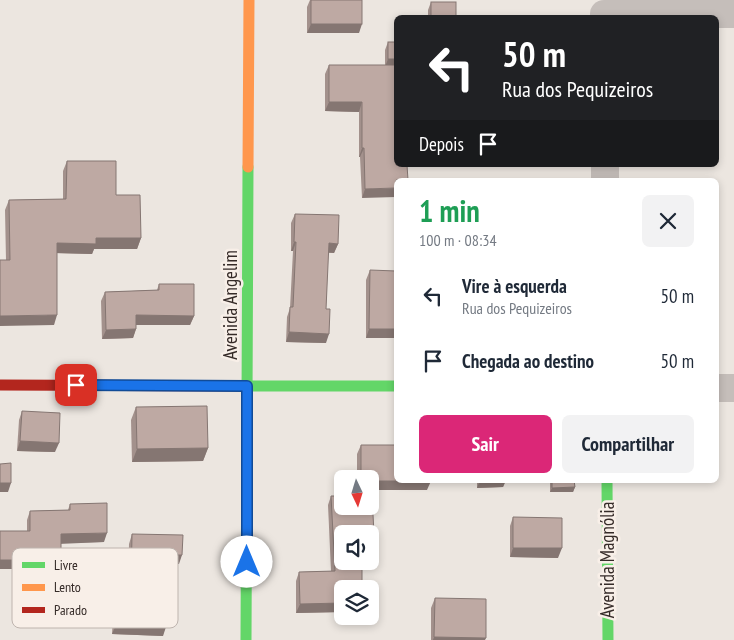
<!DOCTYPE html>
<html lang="pt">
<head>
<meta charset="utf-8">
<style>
	body { margin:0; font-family:"PT Sans Narrow",sans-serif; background:#f2f2f3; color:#1f2937; height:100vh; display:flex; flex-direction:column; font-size:19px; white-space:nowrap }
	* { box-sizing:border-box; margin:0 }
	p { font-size:16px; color:#747a83 }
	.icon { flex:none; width:28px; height:28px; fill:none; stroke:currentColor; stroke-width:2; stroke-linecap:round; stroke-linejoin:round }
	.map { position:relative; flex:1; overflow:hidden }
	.panel { position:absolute; left:394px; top:178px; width:325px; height:305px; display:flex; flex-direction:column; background:#fff; border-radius:8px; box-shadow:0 2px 8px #0003 }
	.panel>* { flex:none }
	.guide { position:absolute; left:394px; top:15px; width:325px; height:152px; border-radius:8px; box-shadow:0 2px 8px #0003; background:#202124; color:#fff; overflow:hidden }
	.needle { width:32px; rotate:176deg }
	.buttons { position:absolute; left:334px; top:470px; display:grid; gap:10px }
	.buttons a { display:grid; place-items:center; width:45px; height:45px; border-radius:8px; background:#fff; box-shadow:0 2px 8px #0003; font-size:25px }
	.pin { position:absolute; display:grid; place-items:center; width:42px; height:42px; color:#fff; margin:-21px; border-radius:10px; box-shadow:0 2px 8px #0006 }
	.me { position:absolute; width:55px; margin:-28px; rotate:0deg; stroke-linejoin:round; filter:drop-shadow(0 0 4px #0008) }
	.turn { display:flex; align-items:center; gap:18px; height:105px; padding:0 25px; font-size:22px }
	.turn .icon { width:65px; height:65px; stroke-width:2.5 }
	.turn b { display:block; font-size:35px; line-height:42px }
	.then { display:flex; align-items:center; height:48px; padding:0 25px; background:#0003; gap:10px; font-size:19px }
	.round { display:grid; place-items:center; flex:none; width:52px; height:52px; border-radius:8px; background:#f2f2f3 }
	.headline { display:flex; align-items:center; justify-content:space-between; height:85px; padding:0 25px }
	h1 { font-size:30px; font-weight:700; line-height:38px; color:#1e9e55 }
	.button { display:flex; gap:10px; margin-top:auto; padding:10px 25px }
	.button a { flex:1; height:58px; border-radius:8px; background:#db2777; color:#fff; font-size:20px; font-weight:700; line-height:58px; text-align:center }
	.button a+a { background:#f2f2f3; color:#1f2937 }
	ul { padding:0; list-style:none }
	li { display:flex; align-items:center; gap:15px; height:65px; padding:0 25px }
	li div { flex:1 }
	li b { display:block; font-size:19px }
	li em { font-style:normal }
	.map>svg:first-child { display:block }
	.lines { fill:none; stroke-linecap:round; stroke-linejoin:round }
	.street { stroke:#c5beba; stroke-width:28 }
	.fast { stroke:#63d668; stroke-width:11 }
	.slow { stroke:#ff974d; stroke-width:11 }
	.jam { stroke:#b3261e; stroke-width:11 }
	.wall { fill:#a3918c }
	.shaded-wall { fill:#857672 }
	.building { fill:#bea9a3; stroke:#857672 }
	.route-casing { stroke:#114b97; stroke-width:12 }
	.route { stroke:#1a73e8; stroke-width:9 }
	.labels { text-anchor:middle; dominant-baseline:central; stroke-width:5; stroke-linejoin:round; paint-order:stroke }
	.street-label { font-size:19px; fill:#352b28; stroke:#f8efe8 }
	.key { fill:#f8efe8; stroke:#beb4ae; stroke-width:1 }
	.key-label { font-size:14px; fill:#352b28 }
</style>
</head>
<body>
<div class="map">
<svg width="734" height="640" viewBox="0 0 734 640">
	<rect width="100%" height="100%" fill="#ece6e0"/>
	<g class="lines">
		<g class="street">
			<path d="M 604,14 L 734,14"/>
			<path d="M 605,165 L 605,180"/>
			<path d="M 716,388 L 734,388"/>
		</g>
		<g class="fast">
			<path d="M 240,386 L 396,386"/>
			<path d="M 607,480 L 608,640"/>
			<path d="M 246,640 L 248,167"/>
		</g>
		<path class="slow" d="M 248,167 L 249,0"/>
		<path class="jam" d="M 0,385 L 240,386"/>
	</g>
	<g class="wall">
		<path d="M 310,0 L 362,0 L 359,33 L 307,33 L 307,7 Z"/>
		<path d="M 431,2 L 456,18 L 428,18 L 428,10 Z"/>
		<path d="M 388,42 L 396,165 L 362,198 L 360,157 L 359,157 L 359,112 L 325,111 L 325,74 L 329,65 L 385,65 L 385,50 Z"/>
		<path d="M 67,161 L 116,195 L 141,238 L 137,249 L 94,249 L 92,254 L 57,253 L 54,325 L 6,260 L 5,210 L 9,200 L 63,199 L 63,171 Z"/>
		<path d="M 295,214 L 338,244 L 334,253 L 328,253 L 326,309 L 326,343 L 286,342 L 287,317 L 290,308 L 293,251 L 291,251 L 291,223 Z"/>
		<path d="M 370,270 L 394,336 L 394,338 L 366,338 L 366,280 Z"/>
		<path d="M 159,284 L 194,316 L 190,325 L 136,325 L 136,329 L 133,338 L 102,339 L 101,301 L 105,292 L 157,290 Z"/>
		<path d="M 136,407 L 208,448 L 203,461 L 132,462 L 131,420 Z"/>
		<path d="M 22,411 L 55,452 L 17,451 L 19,420 Z"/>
		<path d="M 361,445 L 427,490 L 370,490 L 370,479 L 357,479 L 357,454 Z"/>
		<path d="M 477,480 L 506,480 L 503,487 L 477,488 Z"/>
		<path d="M 550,480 L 574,480 L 575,487 L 573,492 L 550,492 Z"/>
		<path d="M 331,496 L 370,544 L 342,534 L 342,612 L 296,613 L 296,581 L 299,572 L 331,571 L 328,505 Z"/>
		<path d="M 70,504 L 104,542 L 61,543 L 58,565 L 22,565 L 20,569 L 27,531 L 27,520 L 30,511 L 68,510 Z"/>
		<path d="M 513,517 L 558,558 L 510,557 L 510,526 Z"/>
		<path d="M 132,534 L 179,564 L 168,564 L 163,636 L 112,634 L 114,597 L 117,588 L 128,588 L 129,544 Z"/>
		<path d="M 435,598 L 485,640 L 431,640 L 431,608 Z"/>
	</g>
	<g class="shaded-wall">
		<path d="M 311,24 L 362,24 L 359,33 L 307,33 Z"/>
		<path d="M 388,59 L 396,59 L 396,67 L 385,67 Z"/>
		<path d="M 329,102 L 362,102 L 359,112 L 325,111 Z"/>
		<path d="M 362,148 L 364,148 L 360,157 L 359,157 Z"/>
		<path d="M 396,188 L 396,197 L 362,198 L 365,189 Z"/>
		<path d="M 96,238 L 141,238 L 137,249 L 94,249 L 92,254 L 53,253 L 57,243 Z"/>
		<path d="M 294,242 L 296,242 L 293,251 L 291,251 Z"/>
		<path d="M 329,243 L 338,244 L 334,253 L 326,252 Z"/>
		<path d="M 57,315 L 54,325 L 0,326 L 0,316 Z"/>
		<path d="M 136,315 L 194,316 L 190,325 L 132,325 Z"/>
		<path d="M 136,329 L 133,338 L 102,339 L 106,330 Z"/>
		<path d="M 369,329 L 396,329 L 396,336 L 394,336 L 394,338 L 366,338 Z"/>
		<path d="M 289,332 L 329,334 L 326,343 L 286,342 Z"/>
		<path d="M 20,441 L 59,443 L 55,452 L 17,451 Z"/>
		<path d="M 208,448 L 203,461 L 132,462 L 137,449 Z"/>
		<path d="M 480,480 L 506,480 L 503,487 L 477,488 Z"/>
		<path d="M 370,481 L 431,481 L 427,490 L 370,490 Z"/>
		<path d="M 0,483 L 11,483 L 8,492 L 0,492 Z"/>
		<path d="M 575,487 L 573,492 L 550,492 L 552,488 Z"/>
		<path d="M 107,533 L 104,542 L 58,544 L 61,534 Z"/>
		<path d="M 370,534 L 374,534 L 370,544 Z"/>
		<path d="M 513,548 L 562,548 L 558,558 L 510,557 Z"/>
		<path d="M 61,555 L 58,565 L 22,565 L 20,569 L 0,569 L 0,560 L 24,556 Z"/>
		<path d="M 169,555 L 182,555 L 179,564 L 165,564 Z"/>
		<path d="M 342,603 L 342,612 L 296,613 L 300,604 Z"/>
		<path d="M 116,625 L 166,627 L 163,636 L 112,634 Z"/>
		<path d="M 434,637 L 486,638 L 485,640 L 433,640 Z"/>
	</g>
	<g class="building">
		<rect x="311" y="0" width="51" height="24"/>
		<rect x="431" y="2" width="25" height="16"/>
		<rect x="388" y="42" width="8" height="17"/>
		<path d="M 329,65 L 396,65 L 396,165 L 407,165 L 408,180 L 396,180 L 396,188 L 365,189 L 364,148 L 362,148 L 362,102 L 329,102 Z"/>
		<path d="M 67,161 L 116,161 L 116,195 L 140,195 L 141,238 L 96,238 L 96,244 L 57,243 L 57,315 L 0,316 L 0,260 L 10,260 L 9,200 L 66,199 Z"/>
		<path d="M 295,214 L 339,215 L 338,244 L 329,243 L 326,309 L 330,309 L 329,334 L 289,332 L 290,307 L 293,307 L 296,242 L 294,242 Z"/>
		<path d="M 370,270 L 396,271 L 396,329 L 369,329 Z"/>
		<path d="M 159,284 L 194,284 L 194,316 L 136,315 L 136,329 L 106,330 L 105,292 L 159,290 Z"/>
		<path d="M 207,406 L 208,448 L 137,449 L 136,407 Z"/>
		<path d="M 22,411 L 60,413 L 59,443 L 20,441 Z"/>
		<path d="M 361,445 L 396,445 L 396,480 L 431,481 L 370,481 L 370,479 L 361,479 Z"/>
		<path d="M 11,463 L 11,483 L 0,483 L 0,464 Z"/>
		<path d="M 552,480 L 574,480 L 575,487 L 552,488 Z"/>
		<path d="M 370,495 L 372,495 L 374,534 L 342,534 L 342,561 L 362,561 L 362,589 L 342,589 L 342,603 L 300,604 L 299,572 L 335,571 L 331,496 L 342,496 L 342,506 L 370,506 Z"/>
		<path d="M 107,503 L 107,533 L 61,534 L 61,555 L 24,556 L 24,560 L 0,560 L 0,531 L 30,531 L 30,511 L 70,510 L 70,504 Z"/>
		<path d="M 513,517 L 562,518 L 562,548 L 513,548 Z"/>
		<path d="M 132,534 L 183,535 L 182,555 L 169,555 L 166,627 L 116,625 L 117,588 L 131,589 Z"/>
		<path d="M 435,598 L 486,599 L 486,638 L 434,637 Z"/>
	</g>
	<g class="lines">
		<defs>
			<path id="route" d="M 76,385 L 247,386 L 247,562"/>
		</defs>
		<use href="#route" class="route-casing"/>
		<use href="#route" class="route"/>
	</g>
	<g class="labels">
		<g class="street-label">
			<text transform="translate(230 305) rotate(-90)">Avenida Angelim</text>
			<text transform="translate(607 560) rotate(-90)">Avenida Magnólia</text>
		</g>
	</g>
	<rect x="12" y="548" width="166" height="80" rx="8" class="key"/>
	<rect x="22" y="562" width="23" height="6" fill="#63d668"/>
	<rect x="22" y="584" width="23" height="7" fill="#ff974d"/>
	<rect x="22" y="607" width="23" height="6" fill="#b3261e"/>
	<g class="key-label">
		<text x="54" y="570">Livre</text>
		<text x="54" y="592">Lento</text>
		<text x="54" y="615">Parado</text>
	</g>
</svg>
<div class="buttons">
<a><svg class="needle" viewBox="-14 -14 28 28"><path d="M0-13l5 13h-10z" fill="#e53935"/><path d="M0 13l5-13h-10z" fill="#747a83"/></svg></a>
<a><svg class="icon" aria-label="sound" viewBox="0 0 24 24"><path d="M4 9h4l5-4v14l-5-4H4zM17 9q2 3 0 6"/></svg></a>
<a><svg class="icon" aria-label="layers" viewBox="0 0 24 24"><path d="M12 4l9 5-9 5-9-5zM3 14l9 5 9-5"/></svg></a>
</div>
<div class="pin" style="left:76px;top:385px;background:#d93025"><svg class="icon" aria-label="arrive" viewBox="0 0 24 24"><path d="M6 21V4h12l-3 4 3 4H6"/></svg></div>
<svg class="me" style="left:247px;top:562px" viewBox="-20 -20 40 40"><circle r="19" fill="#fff"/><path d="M0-13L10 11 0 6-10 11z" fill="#1a73e8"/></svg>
<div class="guide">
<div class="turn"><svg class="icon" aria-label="left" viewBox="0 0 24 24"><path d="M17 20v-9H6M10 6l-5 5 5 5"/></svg><div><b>50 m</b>Rua dos Pequizeiros</div></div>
<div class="then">Depois<svg class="icon" aria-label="arrive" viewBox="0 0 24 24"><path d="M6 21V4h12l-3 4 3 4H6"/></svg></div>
</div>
<section class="panel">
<div class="headline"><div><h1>1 min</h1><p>100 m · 08:34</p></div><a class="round"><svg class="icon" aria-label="close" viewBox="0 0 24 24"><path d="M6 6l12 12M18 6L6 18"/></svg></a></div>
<ul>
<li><svg class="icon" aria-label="left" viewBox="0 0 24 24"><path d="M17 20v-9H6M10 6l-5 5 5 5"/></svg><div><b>Vire à esquerda</b><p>Rua dos Pequizeiros</p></div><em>50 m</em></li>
<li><svg class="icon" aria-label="arrive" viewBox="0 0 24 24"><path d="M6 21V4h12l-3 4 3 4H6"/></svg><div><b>Chegada ao destino</b></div><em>50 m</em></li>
</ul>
<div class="button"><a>Sair</a><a>Compartilhar</a></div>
</section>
</div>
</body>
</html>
